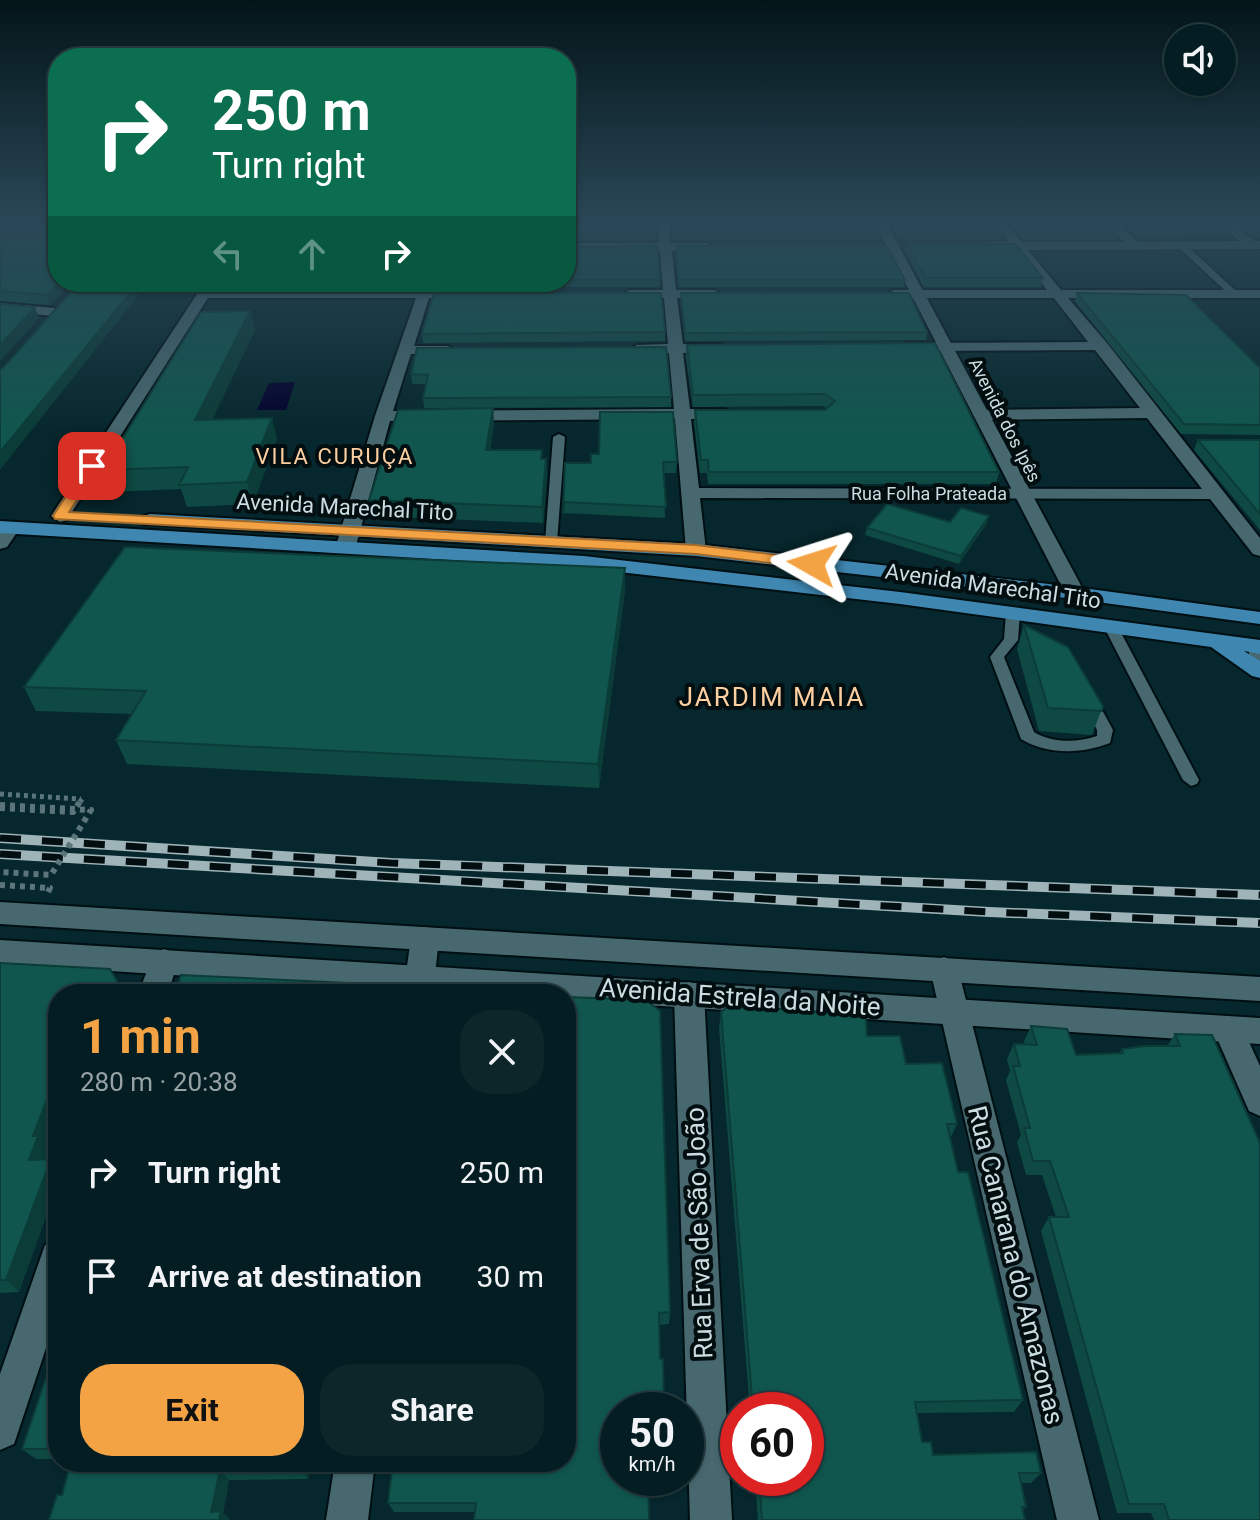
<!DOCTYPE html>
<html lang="en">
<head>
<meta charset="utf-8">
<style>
	body { margin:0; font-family:Roboto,sans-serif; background:#0d262a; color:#f1f3f6; height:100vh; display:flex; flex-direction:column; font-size:30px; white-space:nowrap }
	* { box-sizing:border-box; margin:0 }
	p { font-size:26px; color:#97a2a5 }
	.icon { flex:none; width:44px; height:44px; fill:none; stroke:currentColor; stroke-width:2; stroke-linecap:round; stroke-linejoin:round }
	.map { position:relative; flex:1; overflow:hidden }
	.details { position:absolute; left:48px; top:984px; width:528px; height:488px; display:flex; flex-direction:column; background:#041d22; border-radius:32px; box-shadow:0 2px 6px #0004,0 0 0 2px #253b40 }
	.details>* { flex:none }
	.guide { position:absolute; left:48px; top:48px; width:528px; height:244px; border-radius:32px; box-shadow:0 2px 6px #0004,0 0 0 2px #253b40; background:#0b6e4f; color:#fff; overflow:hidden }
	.fabs { position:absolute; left:1164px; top:24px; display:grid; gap:16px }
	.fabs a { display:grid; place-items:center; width:72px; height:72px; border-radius:50%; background:#041d22; box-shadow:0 2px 6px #0004,0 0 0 2px #253b40; font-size:40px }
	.speed { position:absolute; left:600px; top:1392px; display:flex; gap:16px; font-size:40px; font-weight:700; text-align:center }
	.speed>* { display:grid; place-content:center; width:104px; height:104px; border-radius:50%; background:#041d22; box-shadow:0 2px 6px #0004,0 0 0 2px #253b40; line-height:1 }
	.speed small { font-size:20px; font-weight:400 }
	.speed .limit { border:12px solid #d22; background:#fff; color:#111 }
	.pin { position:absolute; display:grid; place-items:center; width:68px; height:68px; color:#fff; margin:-34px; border-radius:16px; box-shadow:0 4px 12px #0006 }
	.me { position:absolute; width:88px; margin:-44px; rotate:276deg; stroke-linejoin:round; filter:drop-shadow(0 0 6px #0008) }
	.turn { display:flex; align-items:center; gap:28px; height:168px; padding:0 32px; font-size:36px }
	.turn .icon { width:104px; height:104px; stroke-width:2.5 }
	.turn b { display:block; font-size:56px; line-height:68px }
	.lanes { display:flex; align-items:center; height:76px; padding:0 32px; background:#0003; justify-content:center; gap:40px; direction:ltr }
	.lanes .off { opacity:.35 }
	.round { display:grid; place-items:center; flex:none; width:84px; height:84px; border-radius:32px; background:#0d262a }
	.headline { display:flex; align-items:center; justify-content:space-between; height:136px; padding:0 32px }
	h1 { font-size:48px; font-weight:700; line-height:60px; color:#f4a344 }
	.primary-button { display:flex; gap:16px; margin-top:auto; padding:16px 32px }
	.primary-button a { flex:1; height:92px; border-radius:32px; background:#f4a344; color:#111; font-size:32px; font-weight:700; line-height:92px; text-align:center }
	.primary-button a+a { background:#0d262a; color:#f1f3f6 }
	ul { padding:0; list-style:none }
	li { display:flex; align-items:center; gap:24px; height:104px; padding:0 32px }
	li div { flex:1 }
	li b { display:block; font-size:30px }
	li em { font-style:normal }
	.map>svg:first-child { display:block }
	.water { fill:#03022c }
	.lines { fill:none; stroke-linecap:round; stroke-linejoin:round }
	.lane-casing { stroke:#000f13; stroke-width:4 }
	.street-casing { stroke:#000f13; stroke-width:4 }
	.secondary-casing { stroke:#000f13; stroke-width:4 }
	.primary-casing { stroke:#000f13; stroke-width:4 }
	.path-far1 { stroke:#5b757a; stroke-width:5; stroke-dasharray:4 4; stroke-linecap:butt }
	.path { stroke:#5b757a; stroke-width:6; stroke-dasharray:5 5; stroke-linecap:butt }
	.lane { fill:#47686f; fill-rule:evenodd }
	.street { fill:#47686f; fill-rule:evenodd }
	.secondary { fill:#47686f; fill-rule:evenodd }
	.primary { fill:#3f87b1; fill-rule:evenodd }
	.rail-casing { stroke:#9fb4b9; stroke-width:10 }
	.rail { stroke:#030e10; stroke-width:7; stroke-dasharray:21; stroke-linecap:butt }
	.path-bridge { stroke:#5b757a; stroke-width:6; stroke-dasharray:5 5; stroke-linecap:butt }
	.wall { fill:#0e4a43 }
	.shaded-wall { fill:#0b3c37 }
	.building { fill:#10564e; stroke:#0b3c37; stroke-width:2 }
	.route { fill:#f4a344; stroke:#9f6a2c; stroke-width:2 }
	.labels { text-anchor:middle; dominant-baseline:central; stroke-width:8; stroke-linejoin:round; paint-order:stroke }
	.far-street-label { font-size:18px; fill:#cbdde1; stroke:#030e10 }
	.far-quarter-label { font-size:22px; letter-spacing:2px; fill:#fed0a1; stroke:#030e10 }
	.street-label { font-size:22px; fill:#cbdde1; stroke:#030e10 }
	.quarter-label { font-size:26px; letter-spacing:2px; fill:#fed0a1; stroke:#030e10 }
	.near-street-label { font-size:26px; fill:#cbdde1; stroke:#030e10 }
</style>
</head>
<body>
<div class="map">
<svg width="1260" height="1520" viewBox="0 0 1260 1520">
	<rect width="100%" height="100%" fill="#06272d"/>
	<path class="water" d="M 295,382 L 286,410 L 257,410 L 269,383 Z"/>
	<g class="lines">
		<defs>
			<g id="lane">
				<path d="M 1178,243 L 1184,243 L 1237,292 L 1237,296 L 1231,296 L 1178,247 Z"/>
				<path d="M 559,434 L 565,437 L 557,542 L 551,546 L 545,542 L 553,437 Z"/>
				<path d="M 1013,609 L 1020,613 L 1018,640 L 1004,657 L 1034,732 C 1052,743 1077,743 1097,736 L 1097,730 L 1082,700 L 1090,695 L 1095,697 L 1113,730 L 1110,743 C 1082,754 1047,755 1021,739 L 990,657 L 1004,639 L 1006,613 Z"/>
				<path d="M 1111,623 L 1118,627 L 1199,780 L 1197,784 L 1191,786 L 1183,780 L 1104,627 Z"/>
			</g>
			<g id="street">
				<path d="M 657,222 L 669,222 L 671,243 L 706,243 L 712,247 L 706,251 L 672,251 L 676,290 L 714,290 L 721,294 L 714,298 L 677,298 L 683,344 L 720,344 L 727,348 L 720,352 L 683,353 L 690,409 L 725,409 L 733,414 L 725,419 L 691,419 L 699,488 L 1202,489 L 1147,418 L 981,420 L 973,415 L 981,410 L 1140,408 L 1095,350 L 905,351 L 898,347 L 905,343 L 1088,342 L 1054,298 L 894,298 L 887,294 L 894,290 L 1047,290 L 1015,250 L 982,249 L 980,246 L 986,242 L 1009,242 L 993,222 L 1005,222 L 1022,242 L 1124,242 L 1105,222 L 1118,222 L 1138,242 L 1240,241 L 1217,222 L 1230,222 L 1255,241 L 1260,241 L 1260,249 L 1028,250 L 1061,290 L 1260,290 L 1260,298 L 1068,298 L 1107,343 L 1260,538 L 1260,556 L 1253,554 L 1210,499 L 700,498 L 706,550 L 696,556 L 686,550 L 675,419 L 390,421 L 355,549 L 352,553 L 338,553 L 335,549 L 375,416 L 416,298 L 208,298 L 67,520 L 60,522 L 51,516 L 205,282 L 217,282 L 213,290 L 419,290 L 421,282 L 435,282 L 432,290 L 471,291 L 473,294 L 466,298 L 429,298 L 414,346 L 448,346 L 455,350 L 448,354 L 411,354 L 393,411 L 674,409 L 669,353 L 637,353 L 630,349 L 637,345 L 668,344 L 664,298 L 630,298 L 623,294 L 630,290 L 663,290 L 660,251 L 566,251 L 566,243 L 659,243 Z"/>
				<path d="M 0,303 L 54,308 L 61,312 L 54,316 L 0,311 Z"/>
				<path d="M 11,522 L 20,528 L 7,547 L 0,549 L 0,530 Z"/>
				<path d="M 425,927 L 435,930 L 439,938 L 433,994 L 403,994 L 411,938 L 415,930 Z"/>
				<path d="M 164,949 L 174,953 L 178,961 L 168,994 L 138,994 L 154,953 Z"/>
				<path d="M 944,957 L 954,961 L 958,969 L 1099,1520 L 1057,1520 L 930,969 L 934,961 Z"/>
				<path d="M 689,982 L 699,985 L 704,994 L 732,1520 L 690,1520 L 674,994 L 679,985 Z"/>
				<path d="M 1228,1016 L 1239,1020 L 1260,1066 L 1260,1116 L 1249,1111 L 1213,1029 L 1217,1020 Z"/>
				<path d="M 58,1240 L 58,1312 L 14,1444 L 0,1450 L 0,1374 L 45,1245 Z"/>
				<path d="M 335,1462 L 375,1462 L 368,1520 L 326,1520 Z"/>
			</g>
			<g id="secondary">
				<path d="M 874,222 L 886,222 L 1085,593 L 1082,597 L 1075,599 L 1065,593 Z"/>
				<path d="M 1260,645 L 1260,669 L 1249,662 L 1249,652 Z"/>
				<path d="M 0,902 L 1260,977 L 1260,1001 L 0,924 Z"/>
				<path d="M 0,940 L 1260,1018 L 1260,1044 L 566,1000 L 566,994 L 474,994 L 0,964 Z"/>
			</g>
			<g id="primary">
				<path d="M 150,514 L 696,544 L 1075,587 L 1260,612 L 1260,624 L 1075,599 L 696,556 L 143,524 L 141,520 L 143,516 Z"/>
				<path d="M 0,521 L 584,556 L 900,592 L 1260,640 L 1260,654 L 1244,651 L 1260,661 L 1260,678 L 1252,676 L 1211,647 L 900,604 L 584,568 L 0,533 Z"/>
			</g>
		</defs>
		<use href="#lane" class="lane-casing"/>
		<use href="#street" class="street-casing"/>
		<use href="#secondary" class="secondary-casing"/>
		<use href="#primary" class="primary-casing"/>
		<g class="path-far1">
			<path d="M 0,794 L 81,799"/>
			<path d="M 80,802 L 82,799"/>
		</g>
		<g class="path">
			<path d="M 0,808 L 73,812 L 81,800"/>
			<path d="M 0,885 L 50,888 L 48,892"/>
		</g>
		<use href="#lane" class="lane"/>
		<use href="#street" class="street"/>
		<use href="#secondary" class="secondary"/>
		<use href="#primary" class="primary"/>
		<defs>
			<g id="rail">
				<path d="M 0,838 L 391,863 L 1260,895"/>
				<path d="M 0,854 L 989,912 L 1260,923"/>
			</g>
		</defs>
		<use href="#rail" class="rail-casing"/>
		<use href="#rail" class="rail"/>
		<path class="path-bridge" d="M 0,805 L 91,810 L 51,875 L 0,872"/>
	</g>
	<g class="wall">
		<path d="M 0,222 L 58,282 L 72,282 L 50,305 L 0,301 Z"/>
		<path d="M 566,222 L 656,233 L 656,240 L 566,240 Z"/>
		<path d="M 671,222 L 875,222 L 881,233 L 880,239 L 674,240 Z"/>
		<path d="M 889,222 L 996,222 L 1004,232 L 1003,239 L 899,239 Z"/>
		<path d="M 1009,222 L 1109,222 L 1119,232 L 1117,239 L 1023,239 Z"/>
		<path d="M 1122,222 L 1223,222 L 1233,230 L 1231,237 L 1139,239 Z"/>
		<path d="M 1235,222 L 1260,222 L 1260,237 L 1255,237 Z"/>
		<path d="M 907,244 L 1043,278 L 1041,287 L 924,287 L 906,252 Z"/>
		<path d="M 676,246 L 905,280 L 904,287 L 679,287 Z"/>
		<path d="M 566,247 L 660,280 L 660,287 L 436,287 L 436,282 L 566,282 Z"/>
		<path d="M 224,282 L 419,282 L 417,287 L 226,287 Z"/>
		<path d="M 681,293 L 927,332 L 926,340 L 685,341 Z"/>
		<path d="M 1077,293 L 1260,368 L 1260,435 L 1181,434 L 1075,301 Z"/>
		<path d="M 250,311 L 255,330 L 212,419 L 277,439 L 253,504 L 187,507 L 181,489 L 111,492 L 103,470 Z"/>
		<path d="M 665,332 L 665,341 L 423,343 L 422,334 Z"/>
		<path d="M 935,343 L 999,472 L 996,484 L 708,484 L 707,473 L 700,473 L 694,422 L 695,410 L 825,410 L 827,408 L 823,406 L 693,407 L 686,356 L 687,345 Z"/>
		<path d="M 417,348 L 671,397 L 671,407 L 424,408 L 423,398 L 426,384 L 412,384 L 411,374 Z"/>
		<path d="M 493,408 L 494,423 L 490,450 L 542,450 L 542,459 L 546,459 L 547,475 L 543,523 L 372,516 L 369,500 Z"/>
		<path d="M 1198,440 L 1260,440 L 1260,530 L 1194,450 Z"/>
		<path d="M 677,462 L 676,473 L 664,473 L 665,518 L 564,513 L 564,525 L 565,463 Z"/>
		<path d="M 950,522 L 987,523 L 959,564 L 865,535 L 867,528 Z"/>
		<path d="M 625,591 L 599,788 L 127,764 L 116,740 L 132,714 L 36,711 L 24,687 Z"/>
		<path d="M 1024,625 L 1103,706 L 1092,735 L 1039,731 L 1017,649 Z"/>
		<path d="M 0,963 L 58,994 L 58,1113 L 46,1145 L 49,1149 L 46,1159 L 51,1159 L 58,1168 L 58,1183 L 19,1292 L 0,1293 Z"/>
		<path d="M 567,997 L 646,1000 L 660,1011 L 670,1312 L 669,1324 L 659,1325 L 660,1359 L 663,1359 L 664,1408 L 673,1408 L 673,1410 L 618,1410 L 618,1478 L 648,1478 L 649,1520 L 474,1520 L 475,1512 L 394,1512 L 388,1503 L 393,1462 L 566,1462 Z"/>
		<path d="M 845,1005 L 867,1036 L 906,1064 L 957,1124 L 950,1139 L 958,1172 L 1023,1400 L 1014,1412 L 917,1413 L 922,1442 L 933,1455 L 1041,1473 L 1031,1483 L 1021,1483 L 1026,1507 L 1023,1510 L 1025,1520 L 758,1520 L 755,1478 L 806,1478 L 806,1410 L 750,1410 L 719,1028 L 721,1012 L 842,1014 Z"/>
		<path d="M 1031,1026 L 1076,1055 L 1119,1053 L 1122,1049 L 1167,1046 L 1175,1034 L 1212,1035 L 1260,1520 L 1154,1520 L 1151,1513 L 1117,1513 L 1041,1231 L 1049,1217 L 1056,1217 L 1042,1175 L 1026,1175 L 1017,1142 L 1021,1135 L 1006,1080 L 1010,1071 L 1007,1059 L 1014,1044 L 1025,1045 L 1024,1041 Z"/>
		<path d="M 58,1342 L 58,1459 L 36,1459 L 22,1449 Z"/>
		<path d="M 71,1462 L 310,1462 L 308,1479 L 229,1480 L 223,1513 L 230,1520 L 49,1520 L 62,1495 Z"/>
	</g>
	<g class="shaded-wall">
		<path d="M 59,282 L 72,282 L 50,305 L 47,295 Z"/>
		<path d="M 139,282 L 149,282 L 0,470 L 0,452 Z"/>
		<path d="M 35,307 L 39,318 L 0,361 L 0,345 Z"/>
		<path d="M 250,311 L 255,330 L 202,441 L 195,420 Z"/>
		<path d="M 493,408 L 494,423 L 488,466 L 486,450 Z"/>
		<path d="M 272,418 L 277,439 L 253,504 L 247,482 Z"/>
		<path d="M 546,459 L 547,475 L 543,523 L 542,507 Z"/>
		<path d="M 989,516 L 987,523 L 959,564 L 961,556 Z"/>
		<path d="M 625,568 L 625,591 L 599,788 L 598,764 Z"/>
		<path d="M 117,981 L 124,994 L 112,994 Z"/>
		<path d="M 58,1071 L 58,1113 L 46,1145 L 49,1149 L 41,1174 L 29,1160 L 33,1136 Z"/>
		<path d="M 51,1159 L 58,1168 L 58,1183 L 19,1292 L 6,1280 Z"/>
		<path d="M 301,1462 L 310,1462 L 308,1479 L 300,1469 Z"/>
		<path d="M 220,1470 L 229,1480 L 223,1513 L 230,1520 L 219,1520 L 211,1512 Z"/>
	</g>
	<g class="building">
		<path d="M 0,222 L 58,222 L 58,282 L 59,282 L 47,295 L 0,291 Z"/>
		<path d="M 566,222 L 655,222 L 656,233 L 566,233 Z"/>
		<path d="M 672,222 L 875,222 L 881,233 L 674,233 Z"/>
		<path d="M 894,222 L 996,222 L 1004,232 L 900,233 Z"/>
		<path d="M 1016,222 L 1109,222 L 1119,232 L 1025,232 Z"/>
		<path d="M 1131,222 L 1223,222 L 1233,230 L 1141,232 Z"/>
		<path d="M 1246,222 L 1260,222 L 1260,230 L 1257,230 Z"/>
		<path d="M 907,244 L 1015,244 L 1043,278 L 926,278 Z"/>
		<path d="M 657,246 L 660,280 L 566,280 L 566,247 Z"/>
		<path d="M 676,246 L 887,246 L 905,280 L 679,280 Z"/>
		<path d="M 80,282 L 139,282 L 0,452 L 0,369 L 3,368 Z"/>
		<path d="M 434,293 L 661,293 L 665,332 L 422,334 Z"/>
		<path d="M 681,293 L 909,293 L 927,332 L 685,333 Z"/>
		<path d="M 1077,293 L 1186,295 L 1260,368 L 1260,425 L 1184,424 Z"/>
		<path d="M 0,304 L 35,307 L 0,345 Z"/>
		<path d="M 250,311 L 195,420 L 272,418 L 247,482 L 179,485 L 188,467 L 103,470 L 201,312 Z"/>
		<path d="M 935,343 L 999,472 L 709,472 L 708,460 L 701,460 L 695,410 L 825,410 L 835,401 L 825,394 L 693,395 L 687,345 Z"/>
		<path d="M 666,347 L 671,397 L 423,398 L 428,375 L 411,374 L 417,348 Z"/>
		<path d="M 493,408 L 486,450 L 542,450 L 541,459 L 546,459 L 542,507 L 369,500 L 398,410 Z"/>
		<path d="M 600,412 L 673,412 L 677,462 L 663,462 L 666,507 L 564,502 L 563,514 L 565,463 L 591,463 L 591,454 L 599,454 Z"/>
		<path d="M 1198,440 L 1260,440 L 1260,514 Z"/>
		<path d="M 887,504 L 950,522 L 961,508 L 989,516 L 961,556 L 867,528 Z"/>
		<path d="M 125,547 L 625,568 L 598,764 L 116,740 L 146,691 L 24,687 Z"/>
		<path d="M 1024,625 L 1068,647 L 1103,706 L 1102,711 L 1048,708 Z"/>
		<path d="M 0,963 L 110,969 L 117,981 L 112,994 L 58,994 L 58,1071 L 33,1136 L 38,1136 L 29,1160 L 51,1159 L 6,1280 L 0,1280 Z"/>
		<path d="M 181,975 L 368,984 L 381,994 L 175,994 Z"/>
		<path d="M 567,997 L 646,1000 L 660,1011 L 670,1312 L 659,1313 L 660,1359 L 663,1359 L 664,1408 L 673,1408 L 673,1410 L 618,1410 L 618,1478 L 648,1478 L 649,1520 L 474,1520 L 476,1503 L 388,1503 L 393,1462 L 566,1462 Z"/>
		<path d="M 730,1005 L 845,1014 L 845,1005 L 865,1006 L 867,1036 L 900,1036 L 906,1064 L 942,1063 L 957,1124 L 947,1124 L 958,1172 L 968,1172 L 1023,1400 L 915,1402 L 922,1442 L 931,1442 L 933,1455 L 1036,1452 L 1041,1473 L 1019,1473 L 1026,1507 L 1022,1507 L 1025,1520 L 762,1520 L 759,1478 L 806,1478 L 806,1410 L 753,1410 L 721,1012 Z"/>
		<path d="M 1031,1026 L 1067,1029 L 1076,1055 L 1123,1053 L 1122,1049 L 1145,1046 L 1180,1046 L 1175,1034 L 1212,1035 L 1260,1143 L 1260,1520 L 1169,1520 L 1164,1504 L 1129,1504 L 1049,1217 L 1069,1217 L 1050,1161 L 1033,1161 L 1024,1128 L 1030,1128 L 1013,1066 L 1020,1066 L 1014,1044 L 1037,1045 Z"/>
		<path d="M 58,1342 L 58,1449 L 22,1449 Z"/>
		<path d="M 71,1462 L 301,1462 L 300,1469 L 220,1470 L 211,1512 L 221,1511 L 219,1520 L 49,1520 L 57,1495 L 62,1495 Z"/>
	</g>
	<linearGradient id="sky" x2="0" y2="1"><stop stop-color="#031519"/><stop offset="0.51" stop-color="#2a4757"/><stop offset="1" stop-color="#2a4757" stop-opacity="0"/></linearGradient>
	<rect width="1260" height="435" fill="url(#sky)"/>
	<path class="route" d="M 87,464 L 99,466 L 69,512 L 696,545 L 812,559 L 819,564 L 812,568 L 696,554 L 55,519 L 53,516 Z"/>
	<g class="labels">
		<g class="far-street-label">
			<text transform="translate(1005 420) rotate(63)">Avenida dos Ipês</text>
			<text x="929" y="493">Rua Folha Prateada</text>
		</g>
		<g class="far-quarter-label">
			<text x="335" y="456">VILA CURUÇA</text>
		</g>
		<g class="street-label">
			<text transform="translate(345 507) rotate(3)">Avenida Marechal Tito</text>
			<text transform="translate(993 586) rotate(8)">Avenida Marechal Tito</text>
		</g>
		<g class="quarter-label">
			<text x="772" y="697">JARDIM MAIA</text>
		</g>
		<g class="near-street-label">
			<text transform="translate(740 997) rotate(4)">Avenida Estrela da Noite</text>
			<text transform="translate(699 1233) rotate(-92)">Rua Erva de São João</text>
			<text transform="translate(1016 1265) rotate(76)">Rua Canarana do Amazonas</text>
		</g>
	</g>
</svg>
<div class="fabs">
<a><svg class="icon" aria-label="sound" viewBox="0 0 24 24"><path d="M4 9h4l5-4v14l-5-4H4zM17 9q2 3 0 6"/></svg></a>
</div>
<div class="speed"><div>50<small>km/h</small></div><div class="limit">60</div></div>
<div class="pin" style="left:92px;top:466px;background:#d93025"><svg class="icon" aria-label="arrive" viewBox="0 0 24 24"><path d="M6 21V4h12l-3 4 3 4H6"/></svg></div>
<svg class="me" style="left:812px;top:564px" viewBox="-20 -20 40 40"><path d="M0-17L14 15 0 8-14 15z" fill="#f4a344" stroke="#fff" stroke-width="4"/></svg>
<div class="guide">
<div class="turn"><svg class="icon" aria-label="right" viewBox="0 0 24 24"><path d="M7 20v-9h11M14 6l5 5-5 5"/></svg><div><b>250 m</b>Turn right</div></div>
<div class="lanes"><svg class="icon off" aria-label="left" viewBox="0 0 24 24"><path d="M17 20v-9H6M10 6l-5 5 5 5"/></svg><svg class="icon off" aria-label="ahead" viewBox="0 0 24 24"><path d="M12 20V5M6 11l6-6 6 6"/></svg><svg class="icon" aria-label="right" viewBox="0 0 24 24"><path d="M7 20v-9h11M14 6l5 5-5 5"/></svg></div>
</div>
<section class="details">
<div class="headline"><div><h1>1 min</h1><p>280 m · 20:38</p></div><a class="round"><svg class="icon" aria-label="close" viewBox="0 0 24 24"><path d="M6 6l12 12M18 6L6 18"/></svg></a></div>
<ul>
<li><svg class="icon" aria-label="right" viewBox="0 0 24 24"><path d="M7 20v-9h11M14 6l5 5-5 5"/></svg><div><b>Turn right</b></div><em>250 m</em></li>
<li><svg class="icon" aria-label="arrive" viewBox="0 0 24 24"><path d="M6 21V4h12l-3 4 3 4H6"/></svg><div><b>Arrive at destination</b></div><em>30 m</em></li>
</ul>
<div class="primary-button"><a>Exit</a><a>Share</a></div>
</section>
</div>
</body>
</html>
